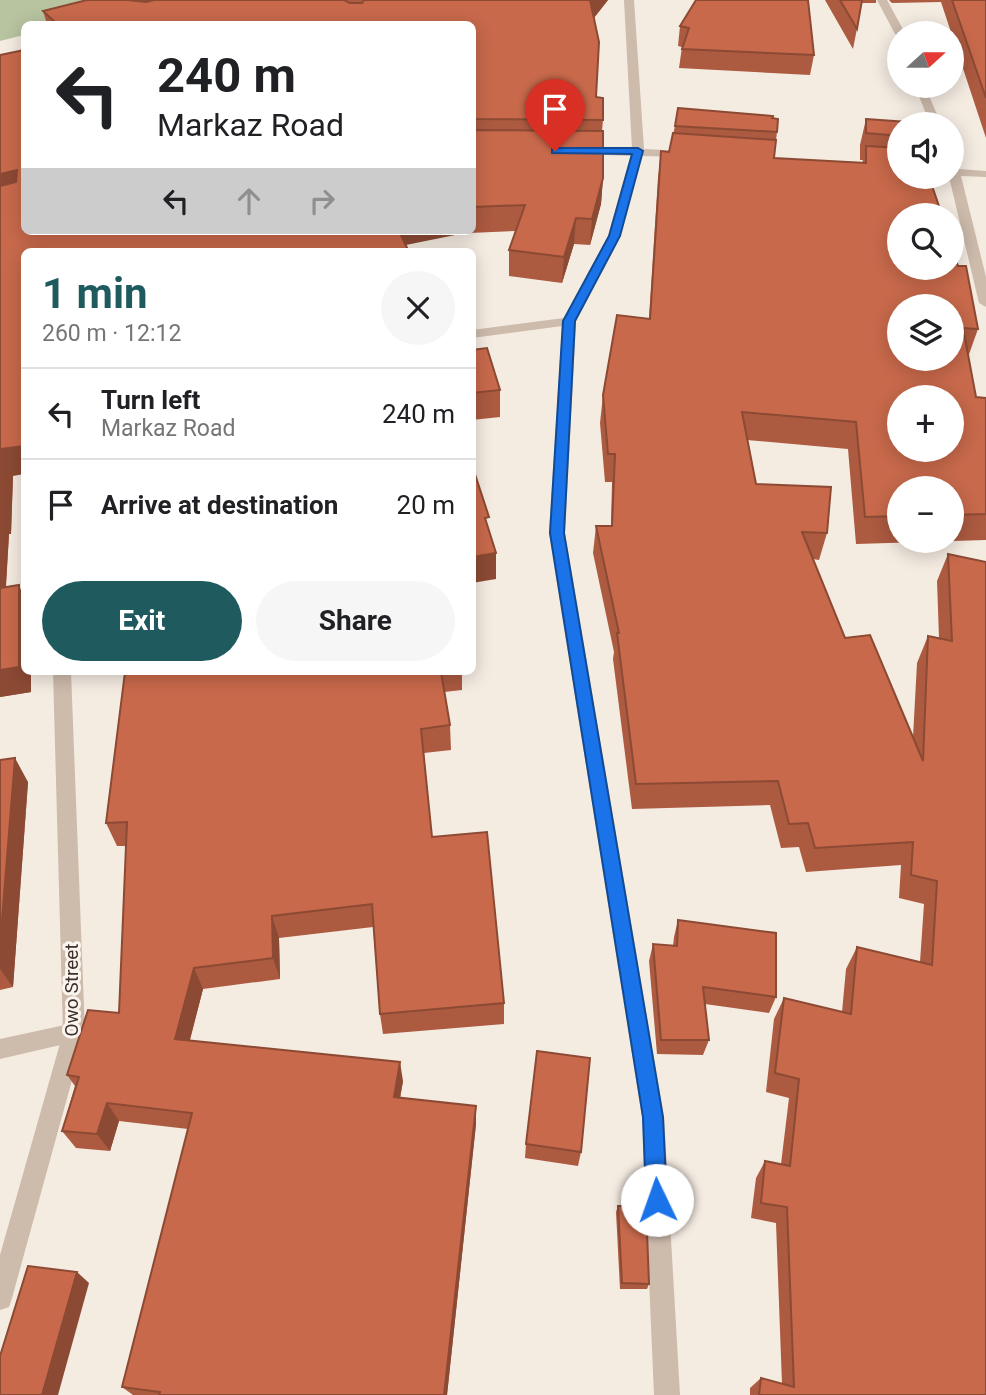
<!DOCTYPE html>
<html lang="en">
<head>
<meta charset="utf-8">
<style>
	body { margin:0; font-family:Roboto,sans-serif; background:#f6f6f6; color:#202124; height:100vh; display:flex; flex-direction:column; font-size:26px; white-space:nowrap }
	* { box-sizing:border-box; margin:0 }
	p { font-size:23px; color:#757577 }
	.icon { flex:none; width:38px; height:38px; fill:none; stroke:currentColor; stroke-width:2; stroke-linecap:round; stroke-linejoin:round }
	.map { position:relative; flex:1; overflow:hidden }
	.panel { position:absolute; left:21px; top:248px; width:455px; height:427px; display:flex; flex-direction:column; background:#fff; border-radius:10px; box-shadow:0 4px 18px #0003 }
	.panel>* { flex:none }
	.banner { position:absolute; left:21px; top:21px; width:455px; height:214px; border-radius:10px; box-shadow:0 4px 18px #0003; background:#fff; color:#202124; overflow:hidden }
	.needle { width:46px; rotate:69deg }
	.controls { position:absolute; left:887px; top:21px; display:grid; gap:14px }
	.controls a { display:grid; place-items:center; width:77px; height:77px; border-radius:50%; background:#fff; box-shadow:0 4px 18px #0003; font-size:35px }
	.pin { position:absolute; display:grid; place-items:center; width:60px; height:60px; color:#fff; margin:-72px -30px; border-radius:50% 50% 50% 0; rotate:-45deg; box-shadow:0 0 7px #0007 }
	.pin .icon { rotate:45deg }
	.me { position:absolute; width:77px; margin:-38px; rotate:357deg; stroke-linejoin:round; filter:drop-shadow(0 0 5px #0008) }
	.turn { display:flex; align-items:center; gap:24px; height:147px; padding:0 21px; font-size:32px }
	.turn .icon { width:91px; height:91px; stroke-width:2.5 }
	.turn b { display:block; font-size:49px; line-height:60px }
	.lanes { display:flex; align-items:center; height:66px; padding:0 21px; background:#0003; justify-content:center; gap:35px; direction:ltr }
	.lanes .off { opacity:.35 }
	.round { display:grid; place-items:center; flex:none; width:74px; height:74px; border-radius:37px; background:#f6f6f6 }
	.head { display:flex; align-items:center; justify-content:space-between; height:119px; padding:0 21px }
	h1 { font-size:42px; font-weight:700; line-height:52px; color:#1f5a5e }
	.primary-button { display:flex; gap:14px; margin-top:auto; padding:14px 21px }
	.primary-button a { flex:1; height:80px; border-radius:42px; background:#1f5a5e; color:#fff; font-size:28px; font-weight:700; line-height:80px; text-align:center }
	.primary-button a+a { background:#f6f6f6; color:#202124 }
	ul { padding:0; list-style:none }
	li { display:flex; align-items:center; gap:21px; height:91px; padding:0 21px; border-top:2px solid #e0e0e0 }
	li div { flex:1 }
	li b { display:block; font-size:26px }
	li em { font-style:normal }
	.map>svg:first-child { display:block }
	.green { fill:#b8c4a0 }
	.lines { fill:none; stroke-linecap:round; stroke-linejoin:round }
	.service { fill:#cdbbac; fill-rule:evenodd }
	.minor { fill:#cdbbac; fill-rule:evenodd }
	.wall { fill:#ac5a40; fill-rule:evenodd }
	.shaded-wall { fill:#8c4a34 }
	.building { fill:#c8694b; stroke:#8c4a34; stroke-width:2; fill-rule:evenodd }
	.route { fill:#1a73e8; stroke:#114b97; stroke-width:2 }
	.labels { text-anchor:middle; dominant-baseline:central; stroke-width:6; stroke-linejoin:round; paint-order:stroke }
	.street-label { font-size:19px; fill:#3b302b; stroke:#fbf5ee }
</style>
</head>
<body>
<div class="map">
<svg width="986" height="1395" viewBox="0 0 986 1395">
	<rect width="100%" height="100%" fill="#f4ebe1"/>
	<path class="green" d="M 0,0 L 126,0 L 65,24 L 24,24 L 24,35 L 0,41 Z"/>
	<g class="lines">
		<path class="service" d="M 74,1023 L 82,1026 L 85,1033 L 82,1040 L 0,1059 L 0,1039 Z"/>
		<g class="minor">
			<path d="M 624,0 L 634,0 L 644,149 L 683,151 L 689,154 L 683,157 L 642,156 L 620,236 L 576,321 L 565,533 L 664,1117 L 680,1395 L 654,1395 L 642,1117 L 549,533 L 562,326 L 472,338 L 472,330 L 564,318 L 608,236 L 631,156 L 582,154 L 576,151 L 582,148 L 632,149 Z"/>
			<path d="M 877,0 L 887,0 L 905,33 L 900,33 L 900,37 L 895,34 Z"/>
			<path d="M 915,86 L 925,86 L 941,124 L 930,124 Z"/>
			<path d="M 952,161 L 956,162 L 959,169 L 986,171 L 986,177 L 961,176 L 986,277 L 986,307 L 979,303 L 949,177 L 952,177 Z"/>
			<path d="M 53,672 L 71,672 L 85,1033 L 12,1298 L 9,1307 L 0,1310 L 0,1255 L 63,1033 Z"/>
		</g>
	</g>
	<g class="wall">
		<path d="M 87,0 L 608,0 L 594,18 L 596,97 L 603,120 L 602,131 L 603,178 L 601,204 L 590,245 L 574,244 L 562,283 L 509,276 L 509,250 L 516,231 L 24,252 L 13,476 L 11,534 L 9,534 L 6,587 L 31,692 L 0,697 L 0,55 L 24,231 L 472,231 L 472,24 L 47,24 L 43,11 Z"/>
		<path d="M 825,0 L 876,0 L 876,3 L 862,3 L 853,49 Z"/>
		<path d="M 889,0 L 986,0 L 986,138 L 941,2 L 892,3 Z"/>
		<path d="M 680,26 L 814,55 L 810,75 L 679,68 L 682,47 L 678,46 Z"/>
		<path d="M 772,118 L 777,132 L 774,158 L 862,163 L 863,160 L 860,160 L 860,145 L 866,119 L 900,124 L 900,177 L 978,329 L 968,357 L 976,397 L 986,398 L 986,540 L 856,544 L 848,449 L 747,440 L 756,484 L 827,533 L 819,560 L 813,559 L 845,638 L 913,737 L 917,663 L 928,636 L 939,638 L 937,581 L 948,554 L 986,1395 L 750,1395 L 750,1388 L 761,1378 L 782,1384 L 776,1223 L 751,1218 L 756,1178 L 765,1161 L 781,1164 L 789,1098 L 766,1092 L 774,1019 L 784,998 L 842,1012 L 846,969 L 857,947 L 920,962 L 924,904 L 899,898 L 901,865 L 806,872 L 799,847 L 781,848 L 770,805 L 632,809 L 613,659 L 614,652 L 593,553 L 596,526 L 611,526 L 612,482 L 605,482 L 600,423 L 603,395 L 649,319 L 658,178 L 661,151 L 669,152 L 675,126 ZM 900,488 L 952,488 L 952,541 L 900,541 Z"/>
		<path d="M 472,350 L 500,390 L 500,417 L 472,420 Z"/>
		<path d="M 125,672 L 462,672 L 462,690 L 444,692 L 450,725 L 451,750 L 424,753 L 432,837 L 504,1003 L 504,1024 L 383,1034 L 380,1014 L 373,927 L 279,938 L 280,979 L 203,989 L 190,1040 L 403,1081 L 400,1098 L 476,1106 L 476,1124 L 447,1395 L 133,1395 L 122,1387 L 188,1129 L 119,1121 L 110,1151 L 76,1148 L 62,1131 L 75,1086 L 67,1075 L 119,1013 L 126,846 L 117,846 L 106,823 Z"/>
		<path d="M 0,760 L 28,782 L 13,987 L 0,990 Z"/>
		<path d="M 678,920 L 776,997 L 769,1013 L 705,1004 L 709,1040 L 703,1055 L 657,1054 L 649,961 L 653,944 L 673,946 L 674,937 Z"/>
		<path d="M 526,1144 L 581,1152 L 578,1166 L 525,1158 Z"/>
		<path d="M 618,1206 L 649,1284 L 647,1289 L 620,1289 L 616,1212 Z"/>
	</g>
	<g class="shaded-wall">
		<path d="M 128,0 L 203,0 L 135,22 Z"/>
		<path d="M 590,0 L 608,0 L 589,24 Z"/>
		<path d="M 17,170 L 24,192 L 0,202 L 0,174 Z"/>
		<path d="M 603,178 L 601,204 L 590,245 L 592,219 Z"/>
		<path d="M 576,218 L 574,244 L 562,283 L 564,257 Z"/>
		<path d="M 395,231 L 465,231 L 465,233 L 396,247 Z"/>
		<path d="M 24,446 L 24,474 L 13,476 L 11,534 L 9,534 L 4,615 L 0,606 L 0,501 L 2,449 Z"/>
		<path d="M 496,553 L 496,579 L 472,583 L 472,557 Z"/>
		<path d="M 19,585 L 24,598 L 24,672 L 31,672 L 31,692 L 0,697 L 0,670 Z"/>
		<path d="M 15,758 L 28,782 L 13,987 L 0,969 L 0,945 Z"/>
		<path d="M 272,916 L 279,938 L 280,979 L 273,958 Z"/>
		<path d="M 194,968 L 203,989 L 185,1058 L 175,1039 Z"/>
		<path d="M 400,1062 L 403,1081 L 397,1115 L 394,1097 Z"/>
		<path d="M 107,1103 L 119,1121 L 110,1151 L 97,1134 Z"/>
		<path d="M 476,1106 L 476,1124 L 447,1395 L 444,1395 Z"/>
		<path d="M 77,1272 L 89,1283 L 58,1395 L 42,1395 Z"/>
	</g>
	<g class="building">
		<path d="M 87,0 L 128,0 L 146,2 L 154,0 L 344,0 L 350,3 L 362,3 L 364,0 L 590,0 L 599,42 L 596,97 L 603,98 L 603,120 L 472,119 L 472,24 L 57,24 L 43,11 Z"/>
		<path d="M 696,0 L 808,0 L 814,55 L 682,49 L 689,28 L 680,26 Z"/>
		<path d="M 840,0 L 862,0 L 857,29 Z"/>
		<path d="M 952,0 L 986,0 L 986,98 Z"/>
		<path d="M 24,50 L 24,231 L 399,231 L 409,252 L 24,252 L 24,446 L 2,449 L 0,501 L 0,186 L 16,182 L 17,170 L 0,174 L 0,55 Z"/>
		<path d="M 678,108 L 773,116 L 772,118 L 778,119 L 777,132 L 675,126 Z"/>
		<path d="M 866,119 L 922,123 L 922,124 L 900,124 L 900,136 L 866,133 Z"/>
		<path d="M 472,130 L 603,131 L 603,178 L 592,219 L 576,218 L 564,257 L 509,250 L 525,205 L 472,207 Z"/>
		<path d="M 673,133 L 776,140 L 774,158 L 866,163 L 866,146 L 900,148 L 900,177 L 929,177 L 942,215 L 900,215 L 900,268 L 952,268 L 952,247 L 958,266 L 966,266 L 978,329 L 963,328 L 976,397 L 986,398 L 986,514 L 952,515 L 952,488 L 900,488 L 900,516 L 865,517 L 856,422 L 742,412 L 756,484 L 831,487 L 827,533 L 802,532 L 845,638 L 870,635 L 923,761 L 928,636 L 952,641 L 948,554 L 986,562 L 986,1395 L 759,1395 L 761,1378 L 794,1387 L 787,1207 L 761,1203 L 765,1161 L 790,1166 L 799,1079 L 775,1073 L 784,998 L 851,1014 L 857,947 L 932,965 L 937,881 L 911,875 L 913,842 L 815,848 L 808,823 L 789,824 L 778,781 L 636,784 L 617,633 L 619,633 L 596,526 L 612,526 L 615,454 L 608,454 L 603,395 L 617,315 L 650,319 L 661,151 L 669,152 ZM 900,306 L 952,306 L 952,359 L 900,359 ZM 900,397 L 952,397 L 952,450 L 900,450 Z"/>
		<path d="M 487,348 L 500,390 L 472,393 L 472,350 Z"/>
		<path d="M 472,465 L 489,517 L 485,518 L 496,553 L 472,557 Z"/>
		<path d="M 19,585 L 19,667 L 0,670 L 0,588 Z"/>
		<path d="M 125,672 L 441,672 L 450,725 L 421,729 L 432,837 L 487,832 L 504,1003 L 380,1014 L 372,904 L 272,916 L 273,958 L 194,968 L 175,1039 L 400,1062 L 394,1097 L 476,1106 L 444,1395 L 159,1395 L 160,1392 L 122,1387 L 192,1113 L 107,1103 L 97,1134 L 62,1131 L 79,1077 L 67,1075 L 88,1010 L 119,1013 L 127,822 L 106,823 Z"/>
		<path d="M 15,758 L 0,945 L 0,760 Z"/>
		<path d="M 678,920 L 776,933 L 776,997 L 703,987 L 709,1040 L 661,1040 L 653,944 L 677,946 Z"/>
		<path d="M 537,1051 L 590,1058 L 581,1152 L 526,1144 Z"/>
		<path d="M 618,1206 L 646,1206 L 649,1284 L 622,1283 Z"/>
		<path d="M 28,1266 L 77,1272 L 42,1395 L 0,1395 L 0,1356 Z"/>
	</g>
	<path class="route" d="M 555,148 L 638,148 L 643,151 L 620,236 L 575,321 L 564,533 L 663,1117 L 667,1200 L 664,1208 L 657,1211 L 650,1208 L 646,1200 L 643,1117 L 550,533 L 563,321 L 609,236 L 632,154 L 552,153 L 552,149 Z"/>
	<g class="labels">
		<g class="street-label">
			<text transform="translate(71 990) rotate(-90)">Owo Street</text>
		</g>
	</g>
</svg>
<div class="controls">
<a><svg class="needle" viewBox="-14 -14 28 28"><path d="M0-13l5 13h-10z" fill="#e53935"/><path d="M0 13l5-13h-10z" fill="#757577"/></svg></a>
<a><svg class="icon" aria-label="sound" viewBox="0 0 24 24"><path d="M4 9h4l5-4v14l-5-4H4zM17 9q2 3 0 6"/></svg></a>
<a><svg class="icon" aria-label="search" viewBox="0 0 24 24"><circle cx="10" cy="10" r="6"/><path d="M15 15l6 6"/></svg></a>
<a><svg class="icon" aria-label="layers" viewBox="0 0 24 24"><path d="M12 4l9 5-9 5-9-5zM3 14l9 5 9-5"/></svg></a>
<a>+</a>
<a>−</a>
</div>
<div class="pin" style="left:555px;top:151px;background:#d93025"><svg class="icon" aria-label="arrive" viewBox="0 0 24 24"><path d="M6 21V4h12l-3 4 3 4H6"/></svg></div>
<svg class="me" style="left:657px;top:1200px" viewBox="-20 -20 40 40"><circle r="19" fill="#fff"/><path d="M0-13L10 11 0 6-10 11z" fill="#1a73e8"/></svg>
<div class="banner">
<div class="turn"><svg class="icon" aria-label="left" viewBox="0 0 24 24"><path d="M17 20v-9H6M10 6l-5 5 5 5"/></svg><div><b>240 m</b>Markaz Road</div></div>
<div class="lanes"><svg class="icon" aria-label="left" viewBox="0 0 24 24"><path d="M17 20v-9H6M10 6l-5 5 5 5"/></svg><svg class="icon off" aria-label="ahead" viewBox="0 0 24 24"><path d="M12 20V5M6 11l6-6 6 6"/></svg><svg class="icon off" aria-label="right" viewBox="0 0 24 24"><path d="M7 20v-9h11M14 6l5 5-5 5"/></svg></div>
</div>
<section class="panel">
<div class="head"><div><h1>1 min</h1><p>260 m · 12:12</p></div><a class="round"><svg class="icon" aria-label="close" viewBox="0 0 24 24"><path d="M6 6l12 12M18 6L6 18"/></svg></a></div>
<ul>
<li><svg class="icon" aria-label="left" viewBox="0 0 24 24"><path d="M17 20v-9H6M10 6l-5 5 5 5"/></svg><div><b>Turn left</b><p>Markaz Road</p></div><em>240 m</em></li>
<li><svg class="icon" aria-label="arrive" viewBox="0 0 24 24"><path d="M6 21V4h12l-3 4 3 4H6"/></svg><div><b>Arrive at destination</b></div><em>20 m</em></li>
</ul>
<div class="primary-button"><a>Exit</a><a>Share</a></div>
</section>
</div>
</body>
</html>
